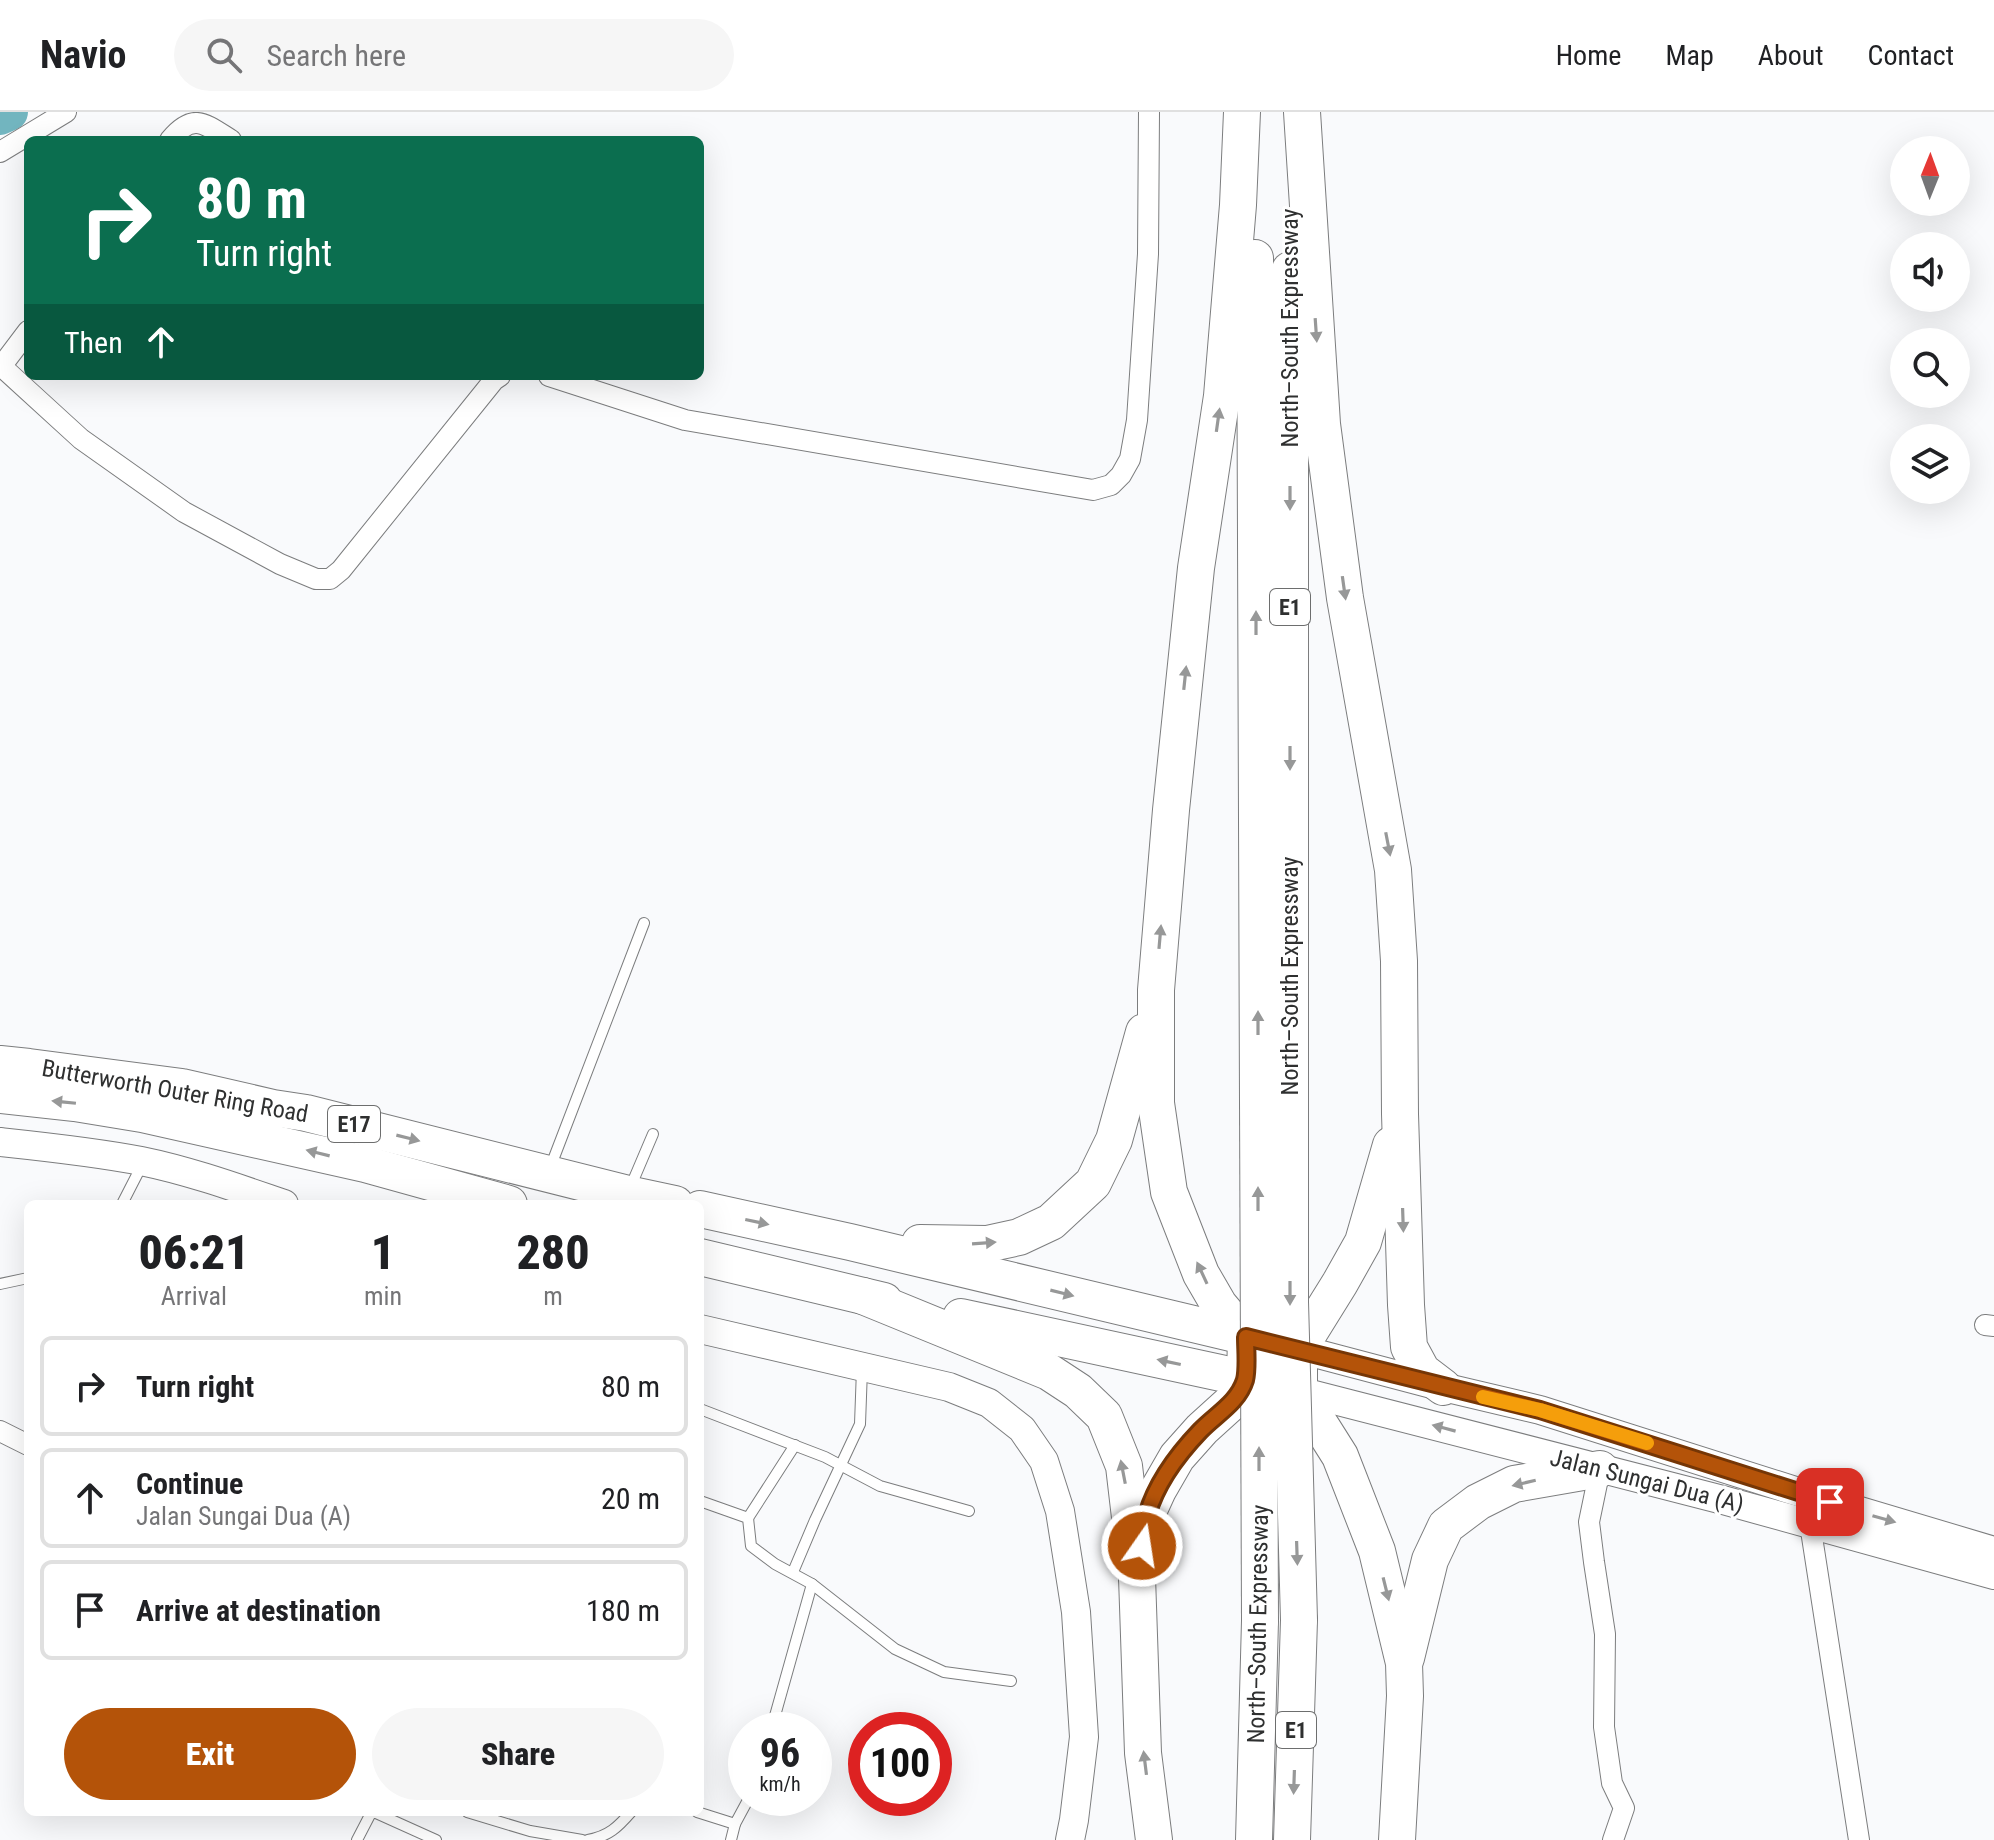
<!DOCTYPE html>
<html lang="en">
<head>
<meta charset="utf-8">
<style>
	body { margin:0; font-family:"Roboto Condensed",sans-serif; background:#f6f6f6; color:#202124; height:100vh; display:flex; flex-direction:column; font-size:30px; white-space:nowrap }
	* { box-sizing:border-box; margin:0 }
	p { font-size:26px; color:#757577 }
	.icon { flex:none; width:44px; height:44px; fill:none; stroke:currentColor; stroke-width:2; stroke-linecap:round; stroke-linejoin:round }
	.map { position:relative; flex:1; overflow:hidden }
	.details { position:absolute; left:24px; top:1088px; width:680px; height:616px; display:flex; flex-direction:column; background:#fff; border-radius:12px; box-shadow:0 8px 32px #0002 }
	.details>* { flex:none }
	.top-card { position:absolute; left:24px; top:24px; width:680px; height:244px; border-radius:12px; box-shadow:0 8px 32px #0002; background:#0b6e4f; color:#fff; overflow:hidden }
	.needle { width:52px; rotate:1deg }
	.tools { position:absolute; left:1890px; top:24px; display:grid; gap:16px }
	.tools a { display:grid; place-items:center; width:80px; height:80px; border-radius:50%; background:#fff; box-shadow:0 8px 32px #0002; font-size:40px }
	.speed { position:absolute; left:728px; top:1600px; display:flex; gap:16px; font-size:40px; font-weight:700; text-align:center }
	.speed>* { display:grid; place-content:center; width:104px; height:104px; border-radius:50%; background:#fff; box-shadow:0 8px 32px #0002; line-height:1 }
	.speed small { font-size:20px; font-weight:400 }
	.speed .limit { border:12px solid #d22; background:#fff; color:#111 }
	.pin { position:absolute; display:grid; place-items:center; width:68px; height:68px; color:#fff; margin:-34px; border-radius:16px; box-shadow:0 4px 12px #0006 }
	.me { position:absolute; width:88px; margin:-44px; rotate:13deg; stroke-linejoin:round; filter:drop-shadow(0 0 6px #0008) }
	.turn { display:flex; align-items:center; gap:28px; height:168px; padding:0 40px; font-size:36px }
	.turn .icon { width:104px; height:104px; stroke-width:2.5 }
	.turn b { display:block; font-size:56px; line-height:68px }
	.then { display:flex; align-items:center; height:76px; padding:0 40px; background:#0003; gap:16px; font-size:30px }
	.eta { display:flex; justify-content:space-evenly; align-items:center; height:136px; text-align:center }
	.eta b { font-size:48px; font-weight:800; line-height:56px }
	.cta { display:flex; gap:16px; margin-top:auto; padding:16px 40px }
	.cta a { flex:1; height:92px; border-radius:48px; background:#b45309; color:#fff; font-size:32px; font-weight:800; line-height:92px; text-align:center }
	.cta a+a { background:#f6f6f6; color:#202124 }
	ul { padding:0; list-style:none }
	li { display:flex; align-items:center; gap:24px; height:100px; margin:0 16px 12px; padding:0 24px; border:4px solid #e0e0e0; border-radius:12px }
	li div { flex:1 }
	li b { display:block; font-size:30px }
	li em { font-style:normal }
	header { display:flex; align-items:center; gap:48px; box-sizing:border-box; height:112px; padding:0 40px; background:#fff; border-bottom:2px solid #e0e0e0 }
	header strong { font-size:38px }
	nav { display:flex; gap:44px; margin-inline-start:auto; font-size:28px }
	.search { width:560px; height:72px; background:#f6f6f6; display:flex; align-items:center; gap:20px; box-sizing:border-box; padding:0 28px; border-radius:44px; color:#757577; font-size:30px }
	.map>svg:first-child { display:block }
	.lines { fill:none; stroke-linecap:round; stroke-linejoin:round }
	.river { stroke:#72b5bf; stroke-width:38 }
	.service-casing { stroke:#7c7d7e; stroke-width:12 }
	.minor-casing { stroke:#7c7d7e; stroke-width:22 }
	.secondary-casing { stroke:#7c7d7e; stroke-width:30 }
	.motorway-casing { stroke:#7c7d7e; stroke-width:38 }
	.service { stroke:#fff; stroke-width:10 }
	.minor { stroke:#fff; stroke-width:20 }
	.secondary { stroke:#fff; stroke-width:28 }
	.motorway { stroke:#fff; stroke-width:36 }
	.motorway-bridge-casing { stroke:#7c7d7e; stroke-width:38; stroke-linecap:butt }
	.motorway-bridge { stroke:#fff; stroke-width:36 }
	.oneway { fill:#979898 }
	.route-casing { stroke:#753606; stroke-width:20 }
	.route { stroke:#b45309; stroke-width:14 }
	.slow { stroke:#f59e0b; stroke-width:14 }
	.labels { text-anchor:middle; dominant-baseline:central; stroke-width:6; stroke-linejoin:round; paint-order:stroke }
	.shield { fill:#fff; stroke:#6d6e6e; stroke-width:2 }
	.shield-label { font-size:22px; font-weight:bold; fill:#2f3030 }
	.street-label { font-size:24px; fill:#2f3030; stroke:#fff }
</style>
</head>
<body>
<header>
<strong>Navio</strong>
<div class="search"><svg class="icon" aria-label="search" viewBox="0 0 24 24"><circle cx="10" cy="10" r="6"/><path d="M15 15l6 6"/></svg>Search here</div>
<nav><a>Home</a><a>Map</a><a>About</a><a>Contact</a></nav>
</header>
<div class="map">
<svg width="1994" height="1728" viewBox="0 0 1994 1728">
	<rect width="100%" height="100%" fill="#f9fafc"/>
	<g class="lines">
		<path class="river" d="M 0,4 L 9,0"/>
		<defs>
			<g id="service">
				<path d="M 550,1056 L 644,811"/>
				<path d="M 630,1076 L 653,1022"/>
				<path d="M 122,1092 L 143,1051"/>
				<path d="M 0,1172 L 28,1166"/>
				<path d="M 700,1297 L 825,1345 L 880,1374 L 969,1399"/>
				<path d="M 700,1389 L 748,1406 L 751,1434 L 775,1452 L 812,1472 L 895,1537 L 944,1560 L 1011,1569"/>
				<path d="M 748,1406 L 795,1333"/>
				<path d="M 793,1460 L 815,1408 L 860,1312 L 862,1257"/>
				<path d="M 771,1618 L 812,1472"/>
				<path d="M 467,1700 L 530,1719 L 582,1728"/>
				<path d="M 697,1700 L 735,1712 L 749,1686"/>
				<path d="M 357,1728 L 371,1701 L 376,1701 L 436,1728"/>
				<path d="M 588,1728 C 609,1724 618,1715 631,1700"/>
				<path d="M 731,1728 L 735,1712"/>
			</g>
			<g id="minor">
				<path d="M 170,28 C 193,0 204,11 231,28"/>
				<path d="M 0,40 L 66,0"/>
				<path d="M 0,253 L 81,327 L 184,400 L 280,452 L 316,467 L 330,467 L 341,458 L 494,268 L 500,264"/>
				<path d="M 0,256 L 28,219"/>
				<path d="M 549,264 L 685,308 L 1093,378 L 1111,373 L 1121,363 L 1130,347 L 1137,308 L 1148,142 L 1149,0"/>
				<path d="M 1985,1213 L 1994,1214"/>
				<path d="M 0,1319 L 28,1333"/>
				<path d="M 1600,1357 L 1589,1410 L 1594,1450 L 1605,1522 L 1604,1615 L 1612,1671 L 1624,1696 L 1613,1728"/>
				<path d="M 1810,1412 L 1859,1728"/>
			</g>
			<g id="secondary">
				<path d="M 0,1030 C 47,1035 95,1040 141,1049 C 190,1059 237,1076 284,1092"/>
				<path d="M 700,1217 L 949,1275 L 989,1291 L 1022,1317 L 1044,1349 L 1060,1399 L 1076,1500 L 1084,1625 L 1074,1708 L 1070,1728"/>
				<path d="M 1299,1237 L 1443,1275 L 1540,1298 L 1830,1390 L 1994,1439"/>
				<path d="M 1299,1279 L 1723,1388 L 1994,1463"/>
			</g>
			<g id="motorway">
				<path d="M 1302,0 L 1322,312 L 1345,486 L 1393,758 L 1399,849 L 1400,1002 L 1406,1193 L 1409,1235 L 1422,1259 L 1443,1275"/>
				<path d="M 1255,146 L 1258,989"/>
				<path d="M 0,952 L 29,955 L 182,975 L 273,996 L 306,1001 L 628,1082 L 675,1092"/>
				<path d="M 0,983 L 75,991 L 142,1002 L 365,1052 L 509,1092"/>
				<path d="M 1290,991 L 1290,158"/>
				<path d="M 1391,1033 L 1363,1130 L 1340,1171 L 1299,1237 L 1299,1279 L 1340,1344 L 1377,1439 L 1404,1551 L 1405,1584 L 1397,1728"/>
				<path d="M 700,1097 L 850,1130 L 1252,1226"/>
				<path d="M 920,1131 L 987,1132 L 1019,1125 L 1051,1110 L 1093,1071 L 1114,1028 L 1144,920"/>
				<path d="M 700,1145 L 884,1189"/>
				<path d="M 863,1184 L 1049,1260 L 1078,1279 L 1104,1304 L 1124,1354 L 1137,1465 L 1143,1641 L 1154,1728"/>
				<path d="M 961,1205 L 1267,1271"/>
				<path d="M 1137,1465 L 1147,1402 L 1158,1378 L 1177,1345 L 1202,1317 L 1234,1288 L 1245,1267 L 1246,1225 L 1219,1193 L 1201,1162 L 1169,1080 L 1156,991 L 1156,878 L 1171,698 L 1196,456 L 1222,284 L 1238,93 L 1242,0"/>
				<path d="M 1406,1546 L 1430,1448 L 1446,1414 L 1478,1390 L 1514,1372 L 1600,1357"/>
				<path d="M 1254,1728 L 1260,1509"/>
				<path d="M 1292,1728 L 1299,1508"/>
			</g>
		</defs>
		<use href="#service" class="service-casing"/>
		<use href="#minor" class="minor-casing"/>
		<use href="#secondary" class="secondary-casing"/>
		<use href="#motorway" class="motorway-casing"/>
		<use href="#service" class="service"/>
		<use href="#minor" class="minor"/>
		<use href="#secondary" class="secondary"/>
		<use href="#motorway" class="motorway"/>
		<defs>
			<g id="motorway-bridge">
				<path d="M 1258,989 L 1260,1509"/>
				<path d="M 1290,991 L 1290,1190 L 1299,1508"/>
			</g>
		</defs>
		<use href="#motorway-bridge" class="motorway-bridge-casing"/>
		<use href="#motorway-bridge" class="motorway-bridge"/>
	</g>
	<defs><path id="oneway-solid" d="M-6-.8H1V-3.2L6.5 0L1 3.2V.8H-6Z" transform="scale(2)"/></defs>
	<g class="oneway">
		<use href="#oneway-solid" transform="translate(1316 218) rotate(86)"/>
		<use href="#oneway-solid" transform="translate(1218 308) rotate(-82)"/>
		<use href="#oneway-solid" transform="translate(1290 386) rotate(90)"/>
		<use href="#oneway-solid" transform="translate(1344 476) rotate(82)"/>
		<use href="#oneway-solid" transform="translate(1256 511) rotate(-90)"/>
		<use href="#oneway-solid" transform="translate(1185 566) rotate(-84)"/>
		<use href="#oneway-solid" transform="translate(1290 646) rotate(90)"/>
		<use href="#oneway-solid" transform="translate(1388 732) rotate(79)"/>
		<use href="#oneway-solid" transform="translate(1160 825) rotate(-85)"/>
		<use href="#oneway-solid" transform="translate(1258 911) rotate(-90)"/>
		<use href="#oneway-solid" transform="translate(64 990) rotate(-174)"/>
		<use href="#oneway-solid" transform="translate(408 1026) rotate(14)"/>
		<use href="#oneway-solid" transform="translate(318 1041) rotate(-166)"/>
		<use href="#oneway-solid" transform="translate(1258 1087) rotate(-90)"/>
		<use href="#oneway-solid" transform="translate(1403 1108) rotate(88)"/>
		<use href="#oneway-solid" transform="translate(757 1110) rotate(12)"/>
		<use href="#oneway-solid" transform="translate(984 1131) rotate(-4)"/>
		<use href="#oneway-solid" transform="translate(1202 1161) rotate(-115)"/>
		<use href="#oneway-solid" transform="translate(1062 1181) rotate(14)"/>
		<use href="#oneway-solid" transform="translate(1290 1181) rotate(90)"/>
		<use href="#oneway-solid" transform="translate(1169 1250) rotate(-168)"/>
		<use href="#oneway-solid" transform="translate(1444 1316) rotate(-165)"/>
		<use href="#oneway-solid" transform="translate(1259 1347) rotate(-90)"/>
		<use href="#oneway-solid" transform="translate(1123 1360) rotate(-101)"/>
		<use href="#oneway-solid" transform="translate(1524 1371) rotate(167)"/>
		<use href="#oneway-solid" transform="translate(1884 1407) rotate(16)"/>
		<use href="#oneway-solid" transform="translate(1297 1441) rotate(88)"/>
		<use href="#oneway-solid" transform="translate(1386 1477) rotate(76)"/>
		<use href="#oneway-solid" transform="translate(1145 1651) rotate(-97)"/>
		<use href="#oneway-solid" transform="translate(1294 1670) rotate(92)"/>
	</g>
	<g class="lines">
		<defs>
			<path id="route" d="M 1142,1434 C 1144,1424 1144,1413 1147,1403 C 1156,1372 1178,1342 1200,1319 C 1215,1303 1238,1291 1245,1268 C 1248,1256 1246,1238 1246,1225 L 1540,1298 L 1830,1390"/>
		</defs>
		<use href="#route" class="route-casing"/>
		<use href="#route" class="route"/>
		<path class="slow" d="M 1483,1285 L 1540,1298 L 1647,1331"/>
	</g>
	<g class="labels">
		<g class="shield">
			<rect x="1270" y="477" width="40" height="36" rx="6"/>
			<rect x="328" y="994" width="52" height="36" rx="6"/>
			<rect x="1276" y="1600" width="40" height="36" rx="6"/>
		</g>
		<g class="shield-label">
			<text x="1290" y="495">E1</text>
			<text x="354" y="1012">E17</text>
			<text x="1296" y="1618">E1</text>
		</g>
		<g class="street-label">
			<text transform="translate(1290 216) rotate(-90)">North–South Expressway</text>
			<text transform="translate(1290 864) rotate(-90)">North–South Expressway</text>
			<text transform="translate(175 979) rotate(10)">Butterworth Outer Ring Road</text>
			<text transform="translate(1647 1369) rotate(14)">Jalan Sungai Dua (A)</text>
			<text transform="translate(1258 1512) rotate(-89)">North–South Expressway</text>
		</g>
	</g>
</svg>
<div class="tools">
<a><svg class="needle" viewBox="-14 -14 28 28"><path d="M0-13l5 13h-10z" fill="#e53935"/><path d="M0 13l5-13h-10z" fill="#757577"/></svg></a>
<a><svg class="icon" aria-label="sound" viewBox="0 0 24 24"><path d="M4 9h4l5-4v14l-5-4H4zM17 9q2 3 0 6"/></svg></a>
<a><svg class="icon" aria-label="search" viewBox="0 0 24 24"><circle cx="10" cy="10" r="6"/><path d="M15 15l6 6"/></svg></a>
<a><svg class="icon" aria-label="layers" viewBox="0 0 24 24"><path d="M12 4l9 5-9 5-9-5zM3 14l9 5 9-5"/></svg></a>
</div>
<div class="speed"><div>96<small>km/h</small></div><div class="limit">100</div></div>
<div class="pin" style="left:1830px;top:1390px;background:#d93025"><svg class="icon" aria-label="arrive" viewBox="0 0 24 24"><path d="M6 21V4h12l-3 4 3 4H6"/></svg></div>
<svg class="me" style="left:1142px;top:1434px" viewBox="-20 -20 40 40"><circle r="17" fill="#b45309" stroke="#fff" stroke-width="3"/><path d="M0-11L8 9 0 5-8 9z" fill="#fff"/></svg>
<div class="top-card">
<div class="turn"><svg class="icon" aria-label="right" viewBox="0 0 24 24"><path d="M7 20v-9h11M14 6l5 5-5 5"/></svg><div><b>80 m</b>Turn right</div></div>
<div class="then">Then<svg class="icon" aria-label="ahead" viewBox="0 0 24 24"><path d="M12 20V5M6 11l6-6 6 6"/></svg></div>
</div>
<section class="details">
<div class="eta">
<div><b>06:21</b><p>Arrival</p></div>
<div><b>1</b><p>min</p></div>
<div><b>280</b><p>m</p></div>
</div>
<ul>
<li><svg class="icon" aria-label="right" viewBox="0 0 24 24"><path d="M7 20v-9h11M14 6l5 5-5 5"/></svg><div><b>Turn right</b></div><em>80 m</em></li>
<li><svg class="icon" aria-label="ahead" viewBox="0 0 24 24"><path d="M12 20V5M6 11l6-6 6 6"/></svg><div><b>Continue</b><p>Jalan Sungai Dua (A)</p></div><em>20 m</em></li>
<li><svg class="icon" aria-label="arrive" viewBox="0 0 24 24"><path d="M6 21V4h12l-3 4 3 4H6"/></svg><div><b>Arrive at destination</b></div><em>180 m</em></li>
</ul>
<div class="cta"><a>Exit</a><a>Share</a></div>
</section>
</div>
</body>
</html>
